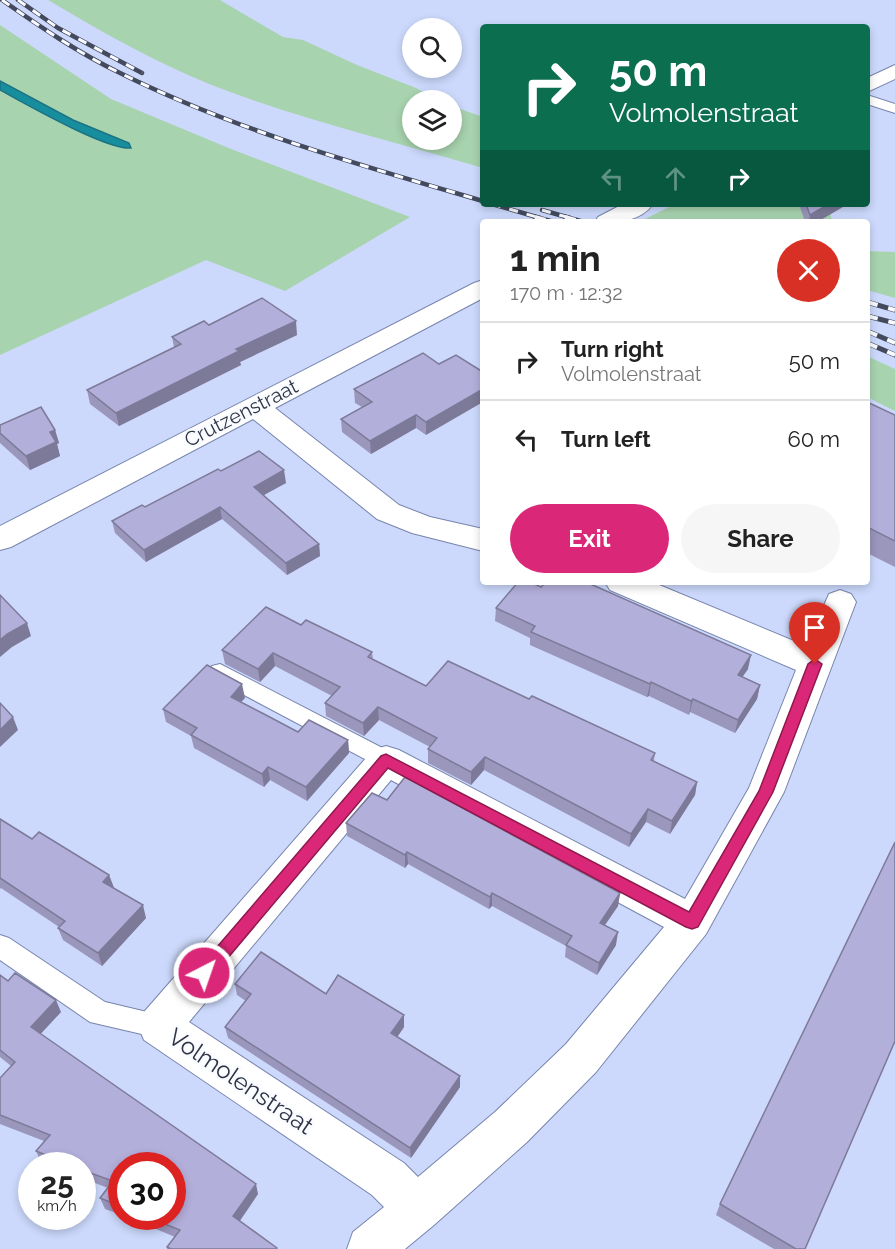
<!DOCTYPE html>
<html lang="en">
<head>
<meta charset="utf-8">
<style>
	body { margin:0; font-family:Raleway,sans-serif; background:#f6f6f6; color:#222; height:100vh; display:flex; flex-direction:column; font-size:22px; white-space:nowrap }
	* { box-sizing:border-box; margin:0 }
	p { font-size:20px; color:#767676 }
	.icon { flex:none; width:33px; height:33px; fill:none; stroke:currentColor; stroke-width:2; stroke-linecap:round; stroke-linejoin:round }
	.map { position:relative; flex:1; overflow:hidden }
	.details { position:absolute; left:480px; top:219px; width:390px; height:366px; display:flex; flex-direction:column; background:#fff; border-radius:6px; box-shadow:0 3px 9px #0003 }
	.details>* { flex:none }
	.guide { position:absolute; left:480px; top:24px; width:390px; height:183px; border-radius:6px; box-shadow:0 3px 9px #0003; background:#0b6e4f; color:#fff; overflow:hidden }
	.controls { position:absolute; left:402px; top:18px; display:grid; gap:12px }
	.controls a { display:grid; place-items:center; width:60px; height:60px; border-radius:50%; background:#fff; box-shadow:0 3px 9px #0003; font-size:30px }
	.speed { position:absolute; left:18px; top:1152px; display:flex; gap:12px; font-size:30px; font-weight:700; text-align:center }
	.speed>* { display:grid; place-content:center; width:78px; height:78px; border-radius:50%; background:#fff; box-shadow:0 3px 9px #0003; line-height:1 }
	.speed small { font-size:15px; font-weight:400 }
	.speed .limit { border:9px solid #d22; background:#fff; color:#111 }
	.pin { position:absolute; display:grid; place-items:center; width:51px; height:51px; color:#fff; margin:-62px -26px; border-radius:50% 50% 50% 0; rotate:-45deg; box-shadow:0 0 6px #0007 }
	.pin .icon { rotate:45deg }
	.me { position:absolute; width:66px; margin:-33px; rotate:41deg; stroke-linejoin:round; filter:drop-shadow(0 0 4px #0008) }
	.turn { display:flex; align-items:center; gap:21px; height:126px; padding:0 30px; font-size:27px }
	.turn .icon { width:78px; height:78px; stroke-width:2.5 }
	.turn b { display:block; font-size:42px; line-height:51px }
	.lanes { display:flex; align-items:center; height:57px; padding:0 30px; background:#0003; justify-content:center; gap:30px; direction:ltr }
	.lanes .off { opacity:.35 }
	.round { display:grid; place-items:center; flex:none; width:63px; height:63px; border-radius:32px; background:#f6f6f6 }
	.overview { display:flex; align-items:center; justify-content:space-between; height:102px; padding:0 30px }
	h1 { font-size:36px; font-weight:700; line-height:45px }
	.primary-button { display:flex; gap:12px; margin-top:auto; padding:12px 30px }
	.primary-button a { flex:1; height:69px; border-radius:36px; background:#db2777; color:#fff; font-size:24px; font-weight:700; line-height:69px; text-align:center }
	.primary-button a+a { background:#f6f6f6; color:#222 }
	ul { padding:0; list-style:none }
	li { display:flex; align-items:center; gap:18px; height:78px; padding:0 30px; border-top:2px solid #e0e0e0 }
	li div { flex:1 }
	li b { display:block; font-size:22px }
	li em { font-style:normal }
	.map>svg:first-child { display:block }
	.green { fill:#a8d3af }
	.water { fill:#168e9e; stroke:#1d7383; stroke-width:1.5 }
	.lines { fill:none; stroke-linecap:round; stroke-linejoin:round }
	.lane-casing { stroke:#7785ad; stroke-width:2 }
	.street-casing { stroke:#7785ad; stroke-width:2 }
	.lane { fill:#fff; fill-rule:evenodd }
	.street { fill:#fff; fill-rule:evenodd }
	.rail-far1-casing { stroke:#434a5e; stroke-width:4.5 }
	.rail-casing { stroke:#434a5e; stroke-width:5 }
	.rail-far1 { stroke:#f9fbff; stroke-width:3; stroke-dasharray:9; stroke-linecap:butt }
	.rail { stroke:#f9fbff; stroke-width:4; stroke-dasharray:11; stroke-linecap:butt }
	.wall { fill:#9a96bc }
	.shaded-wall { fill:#7d7a99 }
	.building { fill:#b3afdb; stroke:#7d7a99; stroke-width:1.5 }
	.route { fill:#db2777; stroke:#8e194d; stroke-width:1.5 }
	.labels { text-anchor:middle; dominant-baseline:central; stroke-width:5; stroke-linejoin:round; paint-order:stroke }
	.street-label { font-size:20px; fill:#2e3445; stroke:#f9fbff }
	.near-street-label { font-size:24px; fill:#2e3445; stroke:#f9fbff }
</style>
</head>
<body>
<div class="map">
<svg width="895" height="1249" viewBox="0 0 895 1249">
	<rect width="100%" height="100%" fill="#ccd9fc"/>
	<g class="green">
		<path d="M 48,0 L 220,0 L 283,37 L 303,40 L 357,65 L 416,88 L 439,100 L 412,100 L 412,140 L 452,140 L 452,106 L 483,117 L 483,168 C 392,141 298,119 209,84 C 153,61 100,31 48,0 Z"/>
		<path d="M 0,25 L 111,99 L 231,149 L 410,217 L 285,291 L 206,260 L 0,355 L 0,90 L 69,126 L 121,147 L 129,143 L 73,120 L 0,81 Z"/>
		<path d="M 675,204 L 815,204 L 830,211 L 832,222 L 639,222 Z"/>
		<path d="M 867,251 L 895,252 L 895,298 L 867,290 Z"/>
		<path d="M 867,356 L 895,369 L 895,411 L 867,397 Z"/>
	</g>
	<path class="water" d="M 0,81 L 73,120 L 129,143 L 131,148 C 106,150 26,104 0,90 Z"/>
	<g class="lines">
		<defs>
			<g id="lane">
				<path d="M 867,95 L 895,104 L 895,113 L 867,104 Z"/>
				<path d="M 220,664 L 394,754 L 397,760 L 394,766 L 386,769 L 378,766 L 212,678 L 209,672 L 212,666 Z"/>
				<path d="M 0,935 L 9,938 L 105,1002 L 168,1017 L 172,1026 L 168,1035 L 159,1038 L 90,1022 L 0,960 Z"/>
			</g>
			<g id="street">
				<path d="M 895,65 L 895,79 L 867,92 L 867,78 Z"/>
				<path d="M 623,204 L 653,204 C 640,223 615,222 595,222 L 598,217 Z"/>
				<path d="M 483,280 L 483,298 L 275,408 L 399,505 L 430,517 L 483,529 L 483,551 L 412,533 L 377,519 L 253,419 L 11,547 L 0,550 L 0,526 L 474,283 Z"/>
				<path d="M 605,582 L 652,582 L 806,646 L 829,594 L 840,590 L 851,594 L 856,602 L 784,792 L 706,934 L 596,1072 L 527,1142 L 434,1225 L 405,1249 L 347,1249 L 353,1232 L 384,1207 L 372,1195 L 144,1040 L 138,1026 L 144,1012 L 373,750 L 386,746 L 399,750 L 685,899 L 749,788 L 796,670 L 610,590 ZM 391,780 L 664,927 L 566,1044 L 495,1112 L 418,1177 L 404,1163 L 189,1022 Z"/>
			</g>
		</defs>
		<use href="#lane" class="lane-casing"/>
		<use href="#street" class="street-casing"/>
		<use href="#lane" class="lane"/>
		<use href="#street" class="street"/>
		<defs>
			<g id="rail-far1">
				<path d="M 2,0 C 39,26 77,52 118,72 C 234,130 360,165 483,201"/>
				<path d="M 18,0 L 58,28 L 142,73"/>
				<path d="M 492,204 L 540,218"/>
				<path d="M 542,210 L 570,218"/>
			</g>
			<g id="rail">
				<path d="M 535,217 L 553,222"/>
				<path d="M 565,217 L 583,222"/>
				<path d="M 867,302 L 895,310"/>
				<path d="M 867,316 L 895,323"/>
				<path d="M 867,331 L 895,343"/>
				<path d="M 867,343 L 895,355"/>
			</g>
		</defs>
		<use href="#rail-far1" class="rail-far1-casing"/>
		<use href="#rail" class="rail-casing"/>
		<use href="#rail-far1" class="rail-far1"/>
		<use href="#rail" class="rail"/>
	</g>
	<g class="wall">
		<path d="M 799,204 L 848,204 L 817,222 L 805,222 Z"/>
		<path d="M 209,325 L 297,335 L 240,362 L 241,365 L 119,426 L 90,404 L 87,390 L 174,347 L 172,337 Z"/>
		<path d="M 439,364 L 426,435 L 416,428 L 371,454 L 342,432 L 341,419 L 362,407 L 355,403 L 354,389 Z"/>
		<path d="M 867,402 L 895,415 L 895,567 L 867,553 Z"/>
		<path d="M 0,425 L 55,430 L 59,443 L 57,444 L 60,456 L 30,470 L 0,443 Z"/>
		<path d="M 221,471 L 286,483 L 263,495 L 319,544 L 320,556 L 287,575 L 222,519 L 146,562 L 115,533 L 112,521 L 145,507 Z"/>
		<path d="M 541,587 L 748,669 L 742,677 L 760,685 L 757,699 L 735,733 L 690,712 L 689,715 L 649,696 L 647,697 L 530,645 L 530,638 L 495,621 L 496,608 Z"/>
		<path d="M 301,625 L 372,652 L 373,659 L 426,686 L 529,699 L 655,753 L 654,761 L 697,782 L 695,795 L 670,834 L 646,822 L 629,847 L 484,770 L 471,785 L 428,763 L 428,749 L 430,747 L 379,720 L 364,736 L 326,716 L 325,703 L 332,696 L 275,666 L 260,682 L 225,664 L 222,650 Z"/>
		<path d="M 245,698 L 241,702 L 298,732 L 348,740 L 349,753 L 307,801 L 270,780 L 264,787 L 194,748 L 191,736 L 166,722 L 163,709 Z"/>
		<path d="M 387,800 L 620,893 L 618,906 L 605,925 L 616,945 L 597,975 L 565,957 L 566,946 L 492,906 L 489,909 L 408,864 L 405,868 L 347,836 L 346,823 Z"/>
		<path d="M 0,819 L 32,839 L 109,875 L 114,888 L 146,918 L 102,966 L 63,940 L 58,928 L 59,927 L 1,888 L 0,889 Z"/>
		<path d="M 0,975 L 61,1012 L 40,1034 L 258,1194 L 240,1221 L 277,1249 L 167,1249 L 167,1247 L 175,1237 L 125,1216 L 172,1216 L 122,1166 L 122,1215 L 105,1209 L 100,1198 L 108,1188 L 82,1178 L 82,1166 L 50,1166 L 41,1162 L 36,1151 L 44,1141 L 0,1124 L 0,1078 L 11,1066 L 0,1057 Z"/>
		<path d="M 235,984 L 326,994 L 404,1027 L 397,1037 L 460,1076 L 460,1087 L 411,1158 L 228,1038 L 225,1027 L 246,1001 L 237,995 Z"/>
		<path d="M 720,1204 L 805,1249 L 774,1249 L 716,1215 Z"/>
	</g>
	<g class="shaded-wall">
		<path d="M 829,204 L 848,204 L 817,222 L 809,222 L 810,215 Z"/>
		<path d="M 296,321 L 297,335 L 240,362 L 241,365 L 119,426 L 116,413 L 236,349 Z"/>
		<path d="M 483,389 L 483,402 L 426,435 L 426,422 Z"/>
		<path d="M 416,415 L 416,428 L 371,454 L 370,441 Z"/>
		<path d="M 55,430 L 59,443 L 57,444 L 60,456 L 30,470 L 26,456 L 50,432 Z"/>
		<path d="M 284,470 L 286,483 L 255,500 L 254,487 Z"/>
		<path d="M 220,507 L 222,519 L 146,562 L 144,550 Z"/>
		<path d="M 319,544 L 320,556 L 287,575 L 286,563 Z"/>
		<path d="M 27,623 L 31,636 L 12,647 L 0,657 L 0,640 L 7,634 Z"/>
		<path d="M 273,653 L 275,666 L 260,682 L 258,669 Z"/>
		<path d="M 751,655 L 748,669 L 734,689 L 738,675 Z"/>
		<path d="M 651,682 L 649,696 L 647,697 L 650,684 Z"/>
		<path d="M 242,684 L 245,698 L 233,710 L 231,697 Z"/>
		<path d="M 760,685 L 757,699 L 735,733 L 738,720 Z"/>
		<path d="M 693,699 L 690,712 L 689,715 L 691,701 Z"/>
		<path d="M 378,707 L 379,720 L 364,736 L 363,723 Z"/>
		<path d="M 13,717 L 18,730 L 0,747 L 0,730 Z"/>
		<path d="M 348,740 L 349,753 L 307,801 L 306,787 Z"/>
		<path d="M 485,757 L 484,770 L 471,785 L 471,772 Z"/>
		<path d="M 268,767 L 270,780 L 264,787 L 262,774 Z"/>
		<path d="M 697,782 L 695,795 L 670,834 L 672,821 Z"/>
		<path d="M 648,809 L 646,822 L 629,847 L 631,834 Z"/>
		<path d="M 407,852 L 408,864 L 405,868 L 405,855 Z"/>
		<path d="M 109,875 L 114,888 L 103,882 Z"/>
		<path d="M 492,893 L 492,906 L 489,909 L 490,897 Z"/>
		<path d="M 620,893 L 618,906 L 598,935 L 600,923 Z"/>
		<path d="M 143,905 L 146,918 L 102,966 L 98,953 Z"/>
		<path d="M 618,932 L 616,945 L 597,975 L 599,963 Z"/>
		<path d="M 56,1000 L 61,1012 L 36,1039 L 31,1027 Z"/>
		<path d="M 404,1015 L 404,1027 L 392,1045 L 391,1033 Z"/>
		<path d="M 460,1076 L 460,1087 L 411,1158 L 410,1148 Z"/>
		<path d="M 256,1184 L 258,1194 L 236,1226 L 233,1216 Z"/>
	</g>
	<g class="building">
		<path d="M 806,204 L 829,204 L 810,215 Z"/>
		<path d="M 262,298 L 296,321 L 236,349 L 239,351 L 116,413 L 87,390 L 181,344 L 172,337 L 204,321 L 209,325 Z"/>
		<path d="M 423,353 L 439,364 L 456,355 L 483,372 L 483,389 L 426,422 L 416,415 L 370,441 L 341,419 L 372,402 L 354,389 Z"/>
		<path d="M 867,402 L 895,415 L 895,541 L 867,527 Z"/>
		<path d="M 41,407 L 55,430 L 50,432 L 56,442 L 26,456 L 0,433 L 0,425 Z"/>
		<path d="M 259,451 L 284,470 L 254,487 L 319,544 L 286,563 L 220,507 L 144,550 L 112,521 L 142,505 L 145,507 L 218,469 L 221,471 Z"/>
		<path d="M 518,582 L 530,582 L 541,587 L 546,582 L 586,582 L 751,655 L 738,675 L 760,685 L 738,720 L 693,699 L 691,701 L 651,682 L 650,684 L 531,632 L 535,626 L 496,608 Z"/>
		<path d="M 0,595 L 27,623 L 7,634 L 0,640 Z"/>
		<path d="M 266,607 L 301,625 L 306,620 L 372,652 L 368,657 L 426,686 L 448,661 L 529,699 L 532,696 L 655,753 L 651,760 L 697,782 L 672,821 L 648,809 L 631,834 L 485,757 L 471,772 L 428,749 L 437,738 L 378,707 L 363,723 L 325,703 L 340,687 L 273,653 L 258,669 L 222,650 Z"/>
		<path d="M 207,665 L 242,684 L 231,697 L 264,714 L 298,732 L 309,720 L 348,740 L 306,787 L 268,767 L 262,774 L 191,735 L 197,728 L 163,709 Z"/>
		<path d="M 0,703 L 13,717 L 0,730 Z"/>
		<path d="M 405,777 L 620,893 L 600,923 L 618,932 L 599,963 L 566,945 L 572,936 L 492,893 L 490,897 L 407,852 L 405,855 L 346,823 L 372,793 L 387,800 Z"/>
		<path d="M 0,819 L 32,839 L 39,832 L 109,875 L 103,882 L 143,905 L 98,953 L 58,928 L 65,921 L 0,878 Z"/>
		<path d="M 895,842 L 895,1041 L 805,1249 L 796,1249 L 720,1204 Z"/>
		<path d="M 261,952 L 326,994 L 338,975 L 404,1015 L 391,1033 L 460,1076 L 410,1148 L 225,1027 L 251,994 L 235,984 Z"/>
		<path d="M 15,973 L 56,1000 L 31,1027 L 256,1184 L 233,1216 L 277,1248 L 276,1249 L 171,1249 L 167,1247 L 180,1230 L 145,1216 L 172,1216 L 172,1166 L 122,1166 L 122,1207 L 100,1198 L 113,1181 L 82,1170 L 82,1166 L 72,1166 L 36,1151 L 50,1135 L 0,1115 L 0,1078 L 15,1062 L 0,1050 L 0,975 L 8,981 Z"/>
	</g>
	<path class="route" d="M 815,659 L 822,664 L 773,792 L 698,927 L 692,929 L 686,927 L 388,768 L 210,979 L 204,981 L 199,979 L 196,973 L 199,968 L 381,756 L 386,754 L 689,912 L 759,791 L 808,664 Z"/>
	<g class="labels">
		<g class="street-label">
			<text transform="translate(241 413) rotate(-27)">Crutzenstraat</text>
		</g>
		<g class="near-street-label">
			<text transform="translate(241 1081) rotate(34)">Volmolenstraat</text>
		</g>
	</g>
</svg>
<div class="controls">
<a><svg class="icon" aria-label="search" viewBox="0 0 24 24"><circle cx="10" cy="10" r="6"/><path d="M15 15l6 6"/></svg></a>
<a><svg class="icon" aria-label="layers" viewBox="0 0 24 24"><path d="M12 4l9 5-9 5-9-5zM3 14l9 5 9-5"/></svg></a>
</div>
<div class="speed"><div>25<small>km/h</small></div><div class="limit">30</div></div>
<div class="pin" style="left:815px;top:664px;background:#d93025"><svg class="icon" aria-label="arrive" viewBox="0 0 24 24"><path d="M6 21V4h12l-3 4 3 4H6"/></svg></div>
<svg class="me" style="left:204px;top:973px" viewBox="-20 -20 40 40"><circle r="17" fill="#db2777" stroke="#fff" stroke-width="3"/><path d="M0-11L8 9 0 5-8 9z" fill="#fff"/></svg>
<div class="guide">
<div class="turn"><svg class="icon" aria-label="right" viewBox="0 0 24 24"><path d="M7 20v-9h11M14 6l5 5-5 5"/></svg><div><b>50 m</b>Volmolenstraat</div></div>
<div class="lanes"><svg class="icon off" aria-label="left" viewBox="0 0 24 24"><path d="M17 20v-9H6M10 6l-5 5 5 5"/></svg><svg class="icon off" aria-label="ahead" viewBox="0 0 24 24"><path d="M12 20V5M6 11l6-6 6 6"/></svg><svg class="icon" aria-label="right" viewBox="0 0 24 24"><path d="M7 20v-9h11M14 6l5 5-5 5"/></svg></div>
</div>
<section class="details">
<div class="overview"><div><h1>1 min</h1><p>170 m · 12:32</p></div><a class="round" style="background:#d93025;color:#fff"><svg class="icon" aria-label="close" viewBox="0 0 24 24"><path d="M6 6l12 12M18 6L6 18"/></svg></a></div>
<ul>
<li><svg class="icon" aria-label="right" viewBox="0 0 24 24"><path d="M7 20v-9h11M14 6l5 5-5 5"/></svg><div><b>Turn right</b><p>Volmolenstraat</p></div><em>50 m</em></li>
<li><svg class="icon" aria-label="left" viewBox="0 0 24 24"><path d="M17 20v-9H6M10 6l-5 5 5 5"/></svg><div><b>Turn left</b></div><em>60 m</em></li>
</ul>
<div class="primary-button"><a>Exit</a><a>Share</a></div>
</section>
</div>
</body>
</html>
